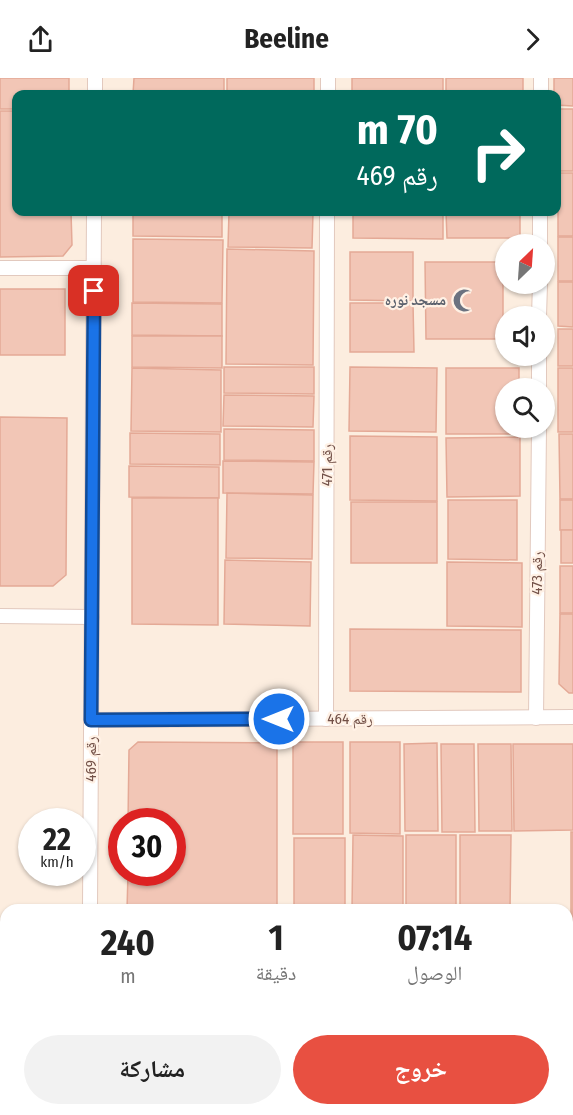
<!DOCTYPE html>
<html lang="ar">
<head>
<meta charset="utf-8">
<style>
	body { margin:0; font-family:"Fira Sans Condensed","Noto Naskh Arabic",sans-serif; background:#f2f2f2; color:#222; direction:rtl; height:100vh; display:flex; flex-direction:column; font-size:22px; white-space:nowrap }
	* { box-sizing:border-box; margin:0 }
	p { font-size:20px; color:#767676 }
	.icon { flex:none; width:33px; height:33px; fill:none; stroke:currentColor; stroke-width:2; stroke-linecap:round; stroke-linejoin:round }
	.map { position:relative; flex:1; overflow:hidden; direction:ltr }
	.sheet { position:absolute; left:0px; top:826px; width:573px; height:212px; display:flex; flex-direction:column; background:#fff; border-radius:18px 18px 0 0; box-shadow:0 2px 4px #0004; direction:rtl }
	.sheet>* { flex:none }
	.guide { position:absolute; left:12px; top:12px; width:549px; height:126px; border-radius:12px; box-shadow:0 2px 4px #0004; direction:rtl; background:#00695c; color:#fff; overflow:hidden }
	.needle { width:39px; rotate:25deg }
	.controls { position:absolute; left:495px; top:156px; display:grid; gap:12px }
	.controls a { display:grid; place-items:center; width:60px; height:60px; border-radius:50%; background:#fff; box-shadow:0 2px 4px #0004; font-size:30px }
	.speed { position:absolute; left:18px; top:730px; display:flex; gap:12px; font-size:30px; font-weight:700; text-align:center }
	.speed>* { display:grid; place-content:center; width:78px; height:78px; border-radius:50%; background:#fff; box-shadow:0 2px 4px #0004; line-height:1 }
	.speed small { font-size:15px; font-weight:400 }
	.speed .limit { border:9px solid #d22; background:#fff; color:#111 }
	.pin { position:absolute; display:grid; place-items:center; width:51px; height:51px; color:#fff; margin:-26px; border-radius:12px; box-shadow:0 3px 9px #0006 }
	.me { position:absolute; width:66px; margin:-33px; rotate:270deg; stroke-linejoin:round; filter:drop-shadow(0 0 4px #0008) }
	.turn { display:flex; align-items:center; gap:21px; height:126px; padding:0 24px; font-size:27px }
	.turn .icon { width:78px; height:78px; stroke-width:2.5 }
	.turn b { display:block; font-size:42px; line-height:51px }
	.eta { display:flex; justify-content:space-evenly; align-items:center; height:102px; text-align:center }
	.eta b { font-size:36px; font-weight:700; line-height:42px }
	.primary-button { display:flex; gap:12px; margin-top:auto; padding:12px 24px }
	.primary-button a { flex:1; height:69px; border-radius:36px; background:#e85041; color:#fff; font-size:24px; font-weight:700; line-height:69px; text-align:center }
	.primary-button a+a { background:#f2f2f2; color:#222 }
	header { display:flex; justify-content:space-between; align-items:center; height:78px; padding:0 24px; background:#fff; font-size:27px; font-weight:700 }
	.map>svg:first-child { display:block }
	.building { fill:#f2c6b6; stroke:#e4a996; stroke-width:1.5 }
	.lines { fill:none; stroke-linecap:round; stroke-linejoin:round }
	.minor-casing { stroke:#e2c9be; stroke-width:16 }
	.minor { stroke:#fff; stroke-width:14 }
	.route-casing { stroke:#114b97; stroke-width:15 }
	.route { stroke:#1a73e8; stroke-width:10 }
	.labels { text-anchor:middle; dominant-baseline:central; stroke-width:4.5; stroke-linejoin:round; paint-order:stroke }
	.worship-label { font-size:15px; font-weight:bold; fill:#5b616d; stroke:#fff1e5; text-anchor:end }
	.street-label { font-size:15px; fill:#725047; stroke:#fff1e5 }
</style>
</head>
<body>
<header><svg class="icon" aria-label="forward" viewBox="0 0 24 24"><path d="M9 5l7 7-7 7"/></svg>Beeline<svg class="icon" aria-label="share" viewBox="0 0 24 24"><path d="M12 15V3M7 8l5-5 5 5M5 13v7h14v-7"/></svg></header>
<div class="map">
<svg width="573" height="1037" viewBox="0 0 573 1037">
	<rect width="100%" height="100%" fill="#fceddf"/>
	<g class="building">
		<path d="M 0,0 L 69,0 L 69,16 L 16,16 L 16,31 L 0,31 Z"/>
		<path d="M 134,0 L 224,0 L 224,16 L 133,16 Z"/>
		<rect x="227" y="0" width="87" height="16"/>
		<rect x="352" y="0" width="91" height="16"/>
		<rect x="446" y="0" width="77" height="16"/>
		<path d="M 554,0 L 573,0 L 573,28 L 556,27 L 556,16 L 554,16 Z"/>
		<path d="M 559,31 L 573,31 L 573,93 L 558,93 Z"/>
		<path d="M 0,33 L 16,33 L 16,134 L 71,134 L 72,167 L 63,178 L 0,179 Z"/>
		<rect x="558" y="95" width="15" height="63"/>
		<path d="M 133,134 L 222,134 L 222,159 L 133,158 Z"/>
		<path d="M 229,134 L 313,135 L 312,170 L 228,169 Z"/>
		<path d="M 353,134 L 443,134 L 443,161 L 353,160 Z"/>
		<path d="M 446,134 L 520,134 L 520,160 L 447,160 Z"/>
		<rect x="558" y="159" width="15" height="44"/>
		<path d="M 133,161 L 223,162 L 222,225 L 133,224 Z"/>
		<path d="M 227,171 L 314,173 L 313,287 L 226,286 Z"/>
		<path d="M 350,174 L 413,174 L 413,223 L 350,222 Z"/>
		<path d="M 425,184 L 503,184 L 503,261 L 426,261 Z"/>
		<path d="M 558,204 L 573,204 L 573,249 L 558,248 Z"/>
		<rect x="0" y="211" width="65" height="66"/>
		<path d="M 132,225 L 222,226 L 222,258 L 132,257 Z"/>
		<path d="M 350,225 L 413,225 L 414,274 L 350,274 Z"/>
		<rect x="558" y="251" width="15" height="37"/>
		<path d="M 132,258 L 222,258 L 222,290 L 132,289 Z"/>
		<path d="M 224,289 L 314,289 L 314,316 L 224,315 Z"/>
		<path d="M 350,289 L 437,290 L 436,354 L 349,353 Z"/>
		<path d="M 132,290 L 221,292 L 221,354 L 131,353 Z"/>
		<path d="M 446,290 L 519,290 L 519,310 L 506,310 L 506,350 L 519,350 L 519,356 L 446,356 Z"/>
		<rect x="558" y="290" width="15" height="64"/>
		<path d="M 224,317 L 314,318 L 313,349 L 223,348 Z"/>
		<path d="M 0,339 L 67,340 L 66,497 L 53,508 L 0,508 Z"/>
		<path d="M 224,351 L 314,352 L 314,383 L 224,382 Z"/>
		<path d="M 130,355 L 220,356 L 220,387 L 130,386 Z"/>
		<path d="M 559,356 L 573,356 L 573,421 L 560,421 Z"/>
		<path d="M 350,358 L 437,359 L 437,423 L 350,422 Z"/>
		<path d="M 520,359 L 520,418 L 447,419 L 446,360 Z"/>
		<path d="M 223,383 L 314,384 L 313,416 L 223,415 Z"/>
		<path d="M 129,388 L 219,389 L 219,420 L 129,419 Z"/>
		<path d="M 227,415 L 313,417 L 312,481 L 226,480 Z"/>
		<path d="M 132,420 L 218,420 L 218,547 L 132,546 Z"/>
		<path d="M 448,422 L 517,422 L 517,482 L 448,481 Z"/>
		<rect x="560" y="422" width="13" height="30"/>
		<rect x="351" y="424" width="86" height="61"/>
		<rect x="561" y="452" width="12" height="33"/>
		<path d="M 225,482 L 311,484 L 310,548 L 224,546 Z"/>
		<path d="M 447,484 L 522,485 L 522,549 L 447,548 Z"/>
		<rect x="560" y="488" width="13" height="47"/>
		<path d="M 560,536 L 573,536 L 573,615 L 569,615 L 559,606 Z"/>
		<path d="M 350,551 L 521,552 L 521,614 L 350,613 Z"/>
		<path d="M 138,664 L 277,665 L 277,832 L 127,832 L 128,795 L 172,795 L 172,744 L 128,744 L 129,672 Z"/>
		<rect x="293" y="664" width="50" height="92"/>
		<path d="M 350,664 L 400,664 L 400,756 L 350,755 Z"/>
		<path d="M 437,665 L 438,753 L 405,753 L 404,666 Z"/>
		<path d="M 441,666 L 474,666 L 475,754 L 442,754 Z"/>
		<path d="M 478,666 L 511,666 L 512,753 L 479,753 Z"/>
		<path d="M 513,666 L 573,666 L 573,752 L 514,753 Z"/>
		<rect x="571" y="754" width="2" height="97"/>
		<path d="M 353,757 L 403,758 L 403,832 L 352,832 Z"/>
		<rect x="406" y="757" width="50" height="75"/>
		<path d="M 460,757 L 511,757 L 510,832 L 460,832 Z"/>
		<rect x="294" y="760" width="51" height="72"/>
		<rect x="567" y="912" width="6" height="113"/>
		<path d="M 567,1029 L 573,1029 L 573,1037 L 533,1037 L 533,1032 L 567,1032 Z"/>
		<rect x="23" y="1032" width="85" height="5"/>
		<rect x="109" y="1032" width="42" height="5"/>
		<rect x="153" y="1032" width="41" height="5"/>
		<path d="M 196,1032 L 238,1033 L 238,1037 L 196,1037 Z"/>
		<rect x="239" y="1032" width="130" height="5"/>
		<rect x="395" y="1032" width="67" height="5"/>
		<rect x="464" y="1032" width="67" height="5"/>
	</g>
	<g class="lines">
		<defs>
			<g id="minor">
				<path d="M 95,16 L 95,0"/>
				<path d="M 328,16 L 328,0"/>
				<path d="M 541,16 L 541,0"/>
				<path d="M 540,166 L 540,134"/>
				<path d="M 0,190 L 94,190"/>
				<path d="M 539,238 L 540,206"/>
				<path d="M 539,310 L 539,278"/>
				<path d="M 0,538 L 92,539"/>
				<path d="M 536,640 L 539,350"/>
				<path d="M 326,641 L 327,134"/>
				<path d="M 91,642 L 573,639"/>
				<path d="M 90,832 L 94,134"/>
				<path d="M 0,877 L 6,877"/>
				<path d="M 567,881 L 573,881"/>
				<path d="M 377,1037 L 377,1032"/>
			</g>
		</defs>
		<use href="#minor" class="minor-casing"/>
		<use href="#minor" class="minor"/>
	</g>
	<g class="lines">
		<defs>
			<path id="route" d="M 94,213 L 91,642 L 279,641"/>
		</defs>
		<use href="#route" class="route-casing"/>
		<use href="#route" class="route"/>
	</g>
	<defs>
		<symbol id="mosque-bare" viewBox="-9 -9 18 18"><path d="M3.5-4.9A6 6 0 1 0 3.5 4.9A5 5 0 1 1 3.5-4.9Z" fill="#6b7280" stroke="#fff1e5" stroke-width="2.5" paint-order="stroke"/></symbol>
	</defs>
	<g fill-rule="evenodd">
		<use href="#mosque-bare" x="448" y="206" width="33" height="33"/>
	</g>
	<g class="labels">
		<g class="worship-label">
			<text x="446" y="222">مسجد نوره</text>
		</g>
		<g class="street-label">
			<text transform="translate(327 387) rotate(-90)">رقم 471</text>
			<text transform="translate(537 495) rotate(-90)">رقم 473</text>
			<text x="350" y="641">رقم 464</text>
			<text transform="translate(91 681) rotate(-90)">رقم 469</text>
		</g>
	</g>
</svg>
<div class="controls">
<a><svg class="needle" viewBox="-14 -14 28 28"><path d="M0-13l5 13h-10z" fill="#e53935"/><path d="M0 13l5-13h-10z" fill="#767676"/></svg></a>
<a><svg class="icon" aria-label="sound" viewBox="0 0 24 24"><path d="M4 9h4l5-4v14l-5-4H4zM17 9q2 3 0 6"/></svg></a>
<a><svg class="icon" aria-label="search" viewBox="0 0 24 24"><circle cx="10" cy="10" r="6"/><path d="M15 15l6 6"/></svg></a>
</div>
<div class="speed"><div>22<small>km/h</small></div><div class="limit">30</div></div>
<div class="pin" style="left:94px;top:213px;background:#d93025"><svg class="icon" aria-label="arrive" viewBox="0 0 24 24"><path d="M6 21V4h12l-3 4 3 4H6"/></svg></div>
<svg class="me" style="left:279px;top:641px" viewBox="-20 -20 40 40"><circle r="17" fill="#1a73e8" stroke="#fff" stroke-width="3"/><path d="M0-11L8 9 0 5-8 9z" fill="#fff"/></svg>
<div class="guide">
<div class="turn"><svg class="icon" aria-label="right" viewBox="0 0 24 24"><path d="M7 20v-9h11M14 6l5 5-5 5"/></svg><div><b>70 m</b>رقم 469</div></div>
</div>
<section class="sheet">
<div class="eta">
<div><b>07:14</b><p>الوصول</p></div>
<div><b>1</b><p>دقيقة</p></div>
<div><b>240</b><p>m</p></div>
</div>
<div class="primary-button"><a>خروج</a><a>مشاركة</a></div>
</section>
</div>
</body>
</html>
